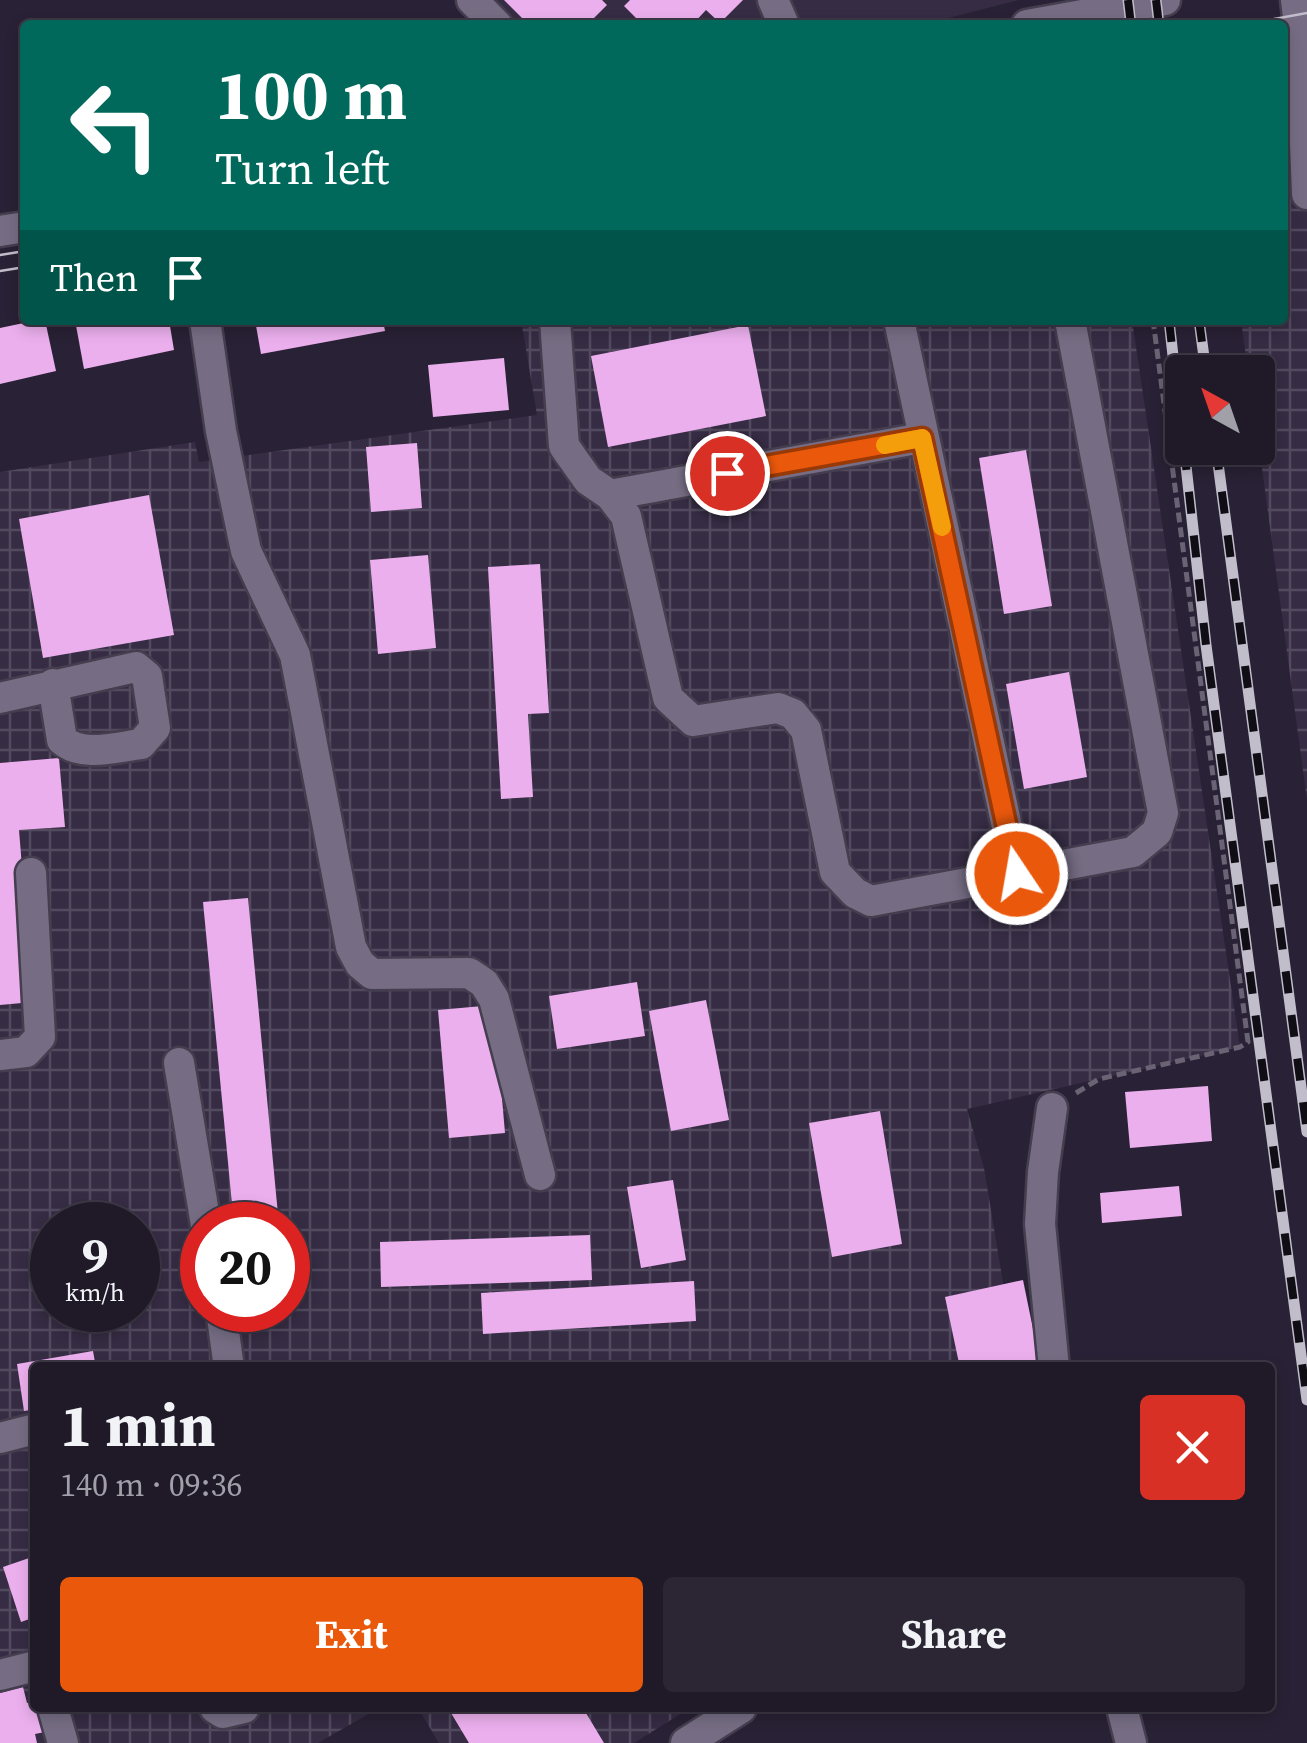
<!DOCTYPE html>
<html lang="en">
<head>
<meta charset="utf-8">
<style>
	body { margin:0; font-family:"Source Serif 4",serif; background:#2c2634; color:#f1f3f6; height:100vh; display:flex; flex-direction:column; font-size:38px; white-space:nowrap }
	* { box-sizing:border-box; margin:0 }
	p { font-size:32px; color:#a1a0a8 }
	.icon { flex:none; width:55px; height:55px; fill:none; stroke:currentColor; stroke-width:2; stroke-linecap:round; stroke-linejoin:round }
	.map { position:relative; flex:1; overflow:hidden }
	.sheet { position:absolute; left:30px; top:1362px; width:1245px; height:350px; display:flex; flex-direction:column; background:#1f1928; border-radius:10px; box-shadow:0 5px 15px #0003,0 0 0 2px #3c3845 }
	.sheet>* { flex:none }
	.hud { position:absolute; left:20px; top:20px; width:1268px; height:305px; border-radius:10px; box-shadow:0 5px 15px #0003,0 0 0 2px #3c3845; background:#00695c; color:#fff; overflow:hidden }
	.needle { width:65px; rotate:320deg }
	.buttons { position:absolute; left:1165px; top:355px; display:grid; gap:20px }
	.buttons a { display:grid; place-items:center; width:110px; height:110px; border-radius:10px; background:#1f1928; box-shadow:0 5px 15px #0003,0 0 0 2px #3c3845; font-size:50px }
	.speed { position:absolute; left:30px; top:1202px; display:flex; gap:20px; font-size:50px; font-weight:700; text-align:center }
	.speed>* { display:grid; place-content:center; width:130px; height:130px; border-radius:50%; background:#1f1928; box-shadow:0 5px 15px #0003,0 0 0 2px #3c3845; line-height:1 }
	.speed small { font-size:25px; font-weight:400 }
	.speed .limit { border:15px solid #d22; background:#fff; color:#111 }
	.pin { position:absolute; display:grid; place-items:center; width:85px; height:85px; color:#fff; margin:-42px; border:5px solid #fff; border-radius:50%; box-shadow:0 2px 10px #0007 }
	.me { position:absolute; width:110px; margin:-55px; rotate:348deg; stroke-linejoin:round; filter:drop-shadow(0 0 8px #0008) }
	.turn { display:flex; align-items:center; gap:35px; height:210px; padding:0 30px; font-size:45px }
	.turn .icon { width:130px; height:130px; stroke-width:2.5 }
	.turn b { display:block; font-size:70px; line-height:85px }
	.then { display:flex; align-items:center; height:95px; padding:0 30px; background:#0003; gap:20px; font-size:38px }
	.round { display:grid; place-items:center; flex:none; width:105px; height:105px; border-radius:10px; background:#2c2634 }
	.summary { display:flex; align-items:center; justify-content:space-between; height:170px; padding:0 30px }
	h1 { font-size:60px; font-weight:700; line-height:75px }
	.primary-button { display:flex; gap:20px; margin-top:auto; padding:20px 30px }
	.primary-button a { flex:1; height:115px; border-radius:10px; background:#ea580c; color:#fff; font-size:40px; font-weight:700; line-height:115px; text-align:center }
	.primary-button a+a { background:#2c2634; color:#f1f3f6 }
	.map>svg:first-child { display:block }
	.built { fill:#362c44 }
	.industrial { fill:url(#industrial-grid); fill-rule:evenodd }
	.building { fill:#ebafed }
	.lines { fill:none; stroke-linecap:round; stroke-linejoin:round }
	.minor-casing { stroke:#453e4f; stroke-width:35 }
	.path { stroke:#696374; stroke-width:5; stroke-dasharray:10 5; stroke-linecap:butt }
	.minor { stroke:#766d84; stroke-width:30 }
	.tram { stroke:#c2bdcb; stroke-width:2.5 }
	.rail-casing { stroke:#c2bdcb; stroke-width:11 }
	.rail { stroke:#100d15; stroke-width:8; stroke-dasharray:22; stroke-linecap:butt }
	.route-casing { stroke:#983908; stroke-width:25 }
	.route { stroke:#ea580c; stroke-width:18 }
	.slow { stroke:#f59e0b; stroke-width:18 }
</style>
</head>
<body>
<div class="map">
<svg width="1307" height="1743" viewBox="0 0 1307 1743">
	<defs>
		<pattern id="industrial-grid" width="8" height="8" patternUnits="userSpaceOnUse" patternTransform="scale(2.5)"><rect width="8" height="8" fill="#362c44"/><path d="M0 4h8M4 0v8" fill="none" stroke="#524a5f"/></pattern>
	</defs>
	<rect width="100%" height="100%" fill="#292135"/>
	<path class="built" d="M 489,0 L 1019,0 L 921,25 L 514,25 Z"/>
	<g class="industrial">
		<path d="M 1307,67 L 1307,800 L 1258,439 L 1258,372 L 1248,372 L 1241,320 L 1282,320 L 1283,72 Z"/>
		<path d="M 521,320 L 1132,320 L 1240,1047 L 967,1109 L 984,1168 L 1017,1367 L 35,1368 L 35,1708 L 379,1708 L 318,1743 L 0,1743 L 0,472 L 195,442 L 199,462 L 537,415 ZM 52,1225 L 138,1225 L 138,1310 L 52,1310 ZM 202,1225 L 288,1225 L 288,1310 L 202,1310 Z"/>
		<path d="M 418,1708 L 690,1708 L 634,1743 L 439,1743 Z"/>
	</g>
	<g class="building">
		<path d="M 504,0 L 602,0 L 607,5 L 587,25 L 576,18 L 569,25 L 529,25 Z"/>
		<path d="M 630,0 L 743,0 L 720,23 L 706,10 L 692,25 L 643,25 L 624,6 Z"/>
		<path d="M 38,320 L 45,320 L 56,371 L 0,384 L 0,328 Z"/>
		<path d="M 75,320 L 169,320 L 174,350 L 84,369 Z"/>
		<path d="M 255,320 L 383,320 L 385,331 L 261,354 Z"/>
		<path d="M 748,325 L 766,416 L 608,447 L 591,356 Z"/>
		<path d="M 504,358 L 509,410 L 433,417 L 428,365 Z"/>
		<path d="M 417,443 L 422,508 L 371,512 L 366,447 Z"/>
		<path d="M 1026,450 L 1052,606 L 1004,614 L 979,458 Z"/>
		<path d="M 149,495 L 174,635 L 43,658 L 19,519 Z"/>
		<path d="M 428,555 L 436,648 L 378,654 L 370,560 Z"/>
		<path d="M 540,564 L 549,713 L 528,714 L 533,797 L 501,799 L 488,567 Z"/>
		<path d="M 1069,672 L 1087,777 L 1024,789 L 1006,684 Z"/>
		<path d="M 59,758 L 65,827 L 19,830 L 33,1002 L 0,1005 L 0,763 Z"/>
		<path d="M 248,898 L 279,1225 L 234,1225 L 203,902 Z"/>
		<path d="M 637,982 L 645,1036 L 557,1049 L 549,996 Z"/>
		<path d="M 706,1000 L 729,1120 L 671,1131 L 649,1011 Z"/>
		<path d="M 494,1005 L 505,1133 L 449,1138 L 438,1010 Z"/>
		<path d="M 1208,1086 L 1212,1141 L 1130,1148 L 1125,1092 Z"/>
		<path d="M 880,1111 L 902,1244 L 832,1257 L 809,1123 Z"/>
		<path d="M 673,1180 L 686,1260 L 641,1268 L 627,1187 Z"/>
		<path d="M 1179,1186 L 1182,1216 L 1102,1223 L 1100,1193 Z"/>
		<path d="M 590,1235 L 592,1280 L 381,1287 L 380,1242 Z"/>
		<path d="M 1023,1280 L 1041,1368 L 960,1368 L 945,1297 Z"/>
		<path d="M 694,1281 L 696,1321 L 483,1334 L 481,1293 Z"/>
		<path d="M 93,1351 L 96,1368 L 35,1368 L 35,1409 L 24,1411 L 17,1364 Z"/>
		<path d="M 35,1556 L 35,1617 L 21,1622 L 3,1567 Z"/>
		<path d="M 23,1687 L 27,1703 L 35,1701 L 35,1708 L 38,1708 L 45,1732 L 35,1734 L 37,1743 L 0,1743 L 0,1693 Z"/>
		<path d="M 448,1708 L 583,1708 L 604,1743 L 469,1743 Z"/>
	</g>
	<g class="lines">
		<defs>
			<g id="minor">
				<path d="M 472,0 L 497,25"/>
				<path d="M 773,0 L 784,25"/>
				<path d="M 1296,0 L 1301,43 L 1307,194"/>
				<path d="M 1027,25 L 1165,0"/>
				<path d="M 0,231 L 25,227"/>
				<path d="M 205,320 L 221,431 L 246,551 L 295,655 L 351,947 L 360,964 L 372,974 L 469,973 L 484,983 L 494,999 L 540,1175"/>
				<path d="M 555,320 L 564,446 L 588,480 L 610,495 L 626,516 L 668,698 L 693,721 L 778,708 L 793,714 L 806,730 L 835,872 L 855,893 L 871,901 L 1133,852 L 1157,832 L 1163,813 L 1070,320"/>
				<path d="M 899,320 L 1017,874"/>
				<path d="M 610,495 L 922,438"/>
				<path d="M 0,698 L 136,667 L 147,676 L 155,728 L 141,744 C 116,747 83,758 62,740 L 53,684"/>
				<path d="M 0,1055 L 26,1052 L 40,1037 L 31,873"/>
				<path d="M 179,1063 L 206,1225"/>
				<path d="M 1052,1108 L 1043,1172 L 1040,1224 L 1054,1368"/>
				<path d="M 221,1310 L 229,1368"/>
				<path d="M 0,1438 L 35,1429"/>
				<path d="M 0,1675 L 35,1666"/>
				<path d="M 53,1708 L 63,1743"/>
				<path d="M 215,1708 L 223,1713 L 244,1708"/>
				<path d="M 1122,1708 L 1131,1743"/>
				<path d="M 686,1743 L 741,1708"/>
			</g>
		</defs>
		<use href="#minor" class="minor-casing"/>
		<path class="path" d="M 1076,1093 L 1099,1079 L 1240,1047 L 1248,1042 L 1153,320"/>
		<use href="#minor" class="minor"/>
		<g class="tram">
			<path d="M 1242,25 L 1307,13"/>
			<path d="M 0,255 L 25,251"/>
			<path d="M 0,271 L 25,267"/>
		</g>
		<defs>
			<g id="rail">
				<path d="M 1128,0 L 1131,25"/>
				<path d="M 1156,0 L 1159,25"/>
				<path d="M 1169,320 L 1182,436"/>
				<path d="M 1199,320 L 1206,372"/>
				<path d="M 1184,448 L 1206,645 L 1307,1400"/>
				<path d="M 1216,448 L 1307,1132"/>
			</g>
		</defs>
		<use href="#rail" class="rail-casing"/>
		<use href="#rail" class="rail"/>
	</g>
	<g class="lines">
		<defs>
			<path id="route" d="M 727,473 L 922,438 L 1017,874"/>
		</defs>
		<use href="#route" class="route-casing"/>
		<use href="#route" class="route"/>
		<path class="slow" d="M 885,445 L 922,438 L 942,527"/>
	</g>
</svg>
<div class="buttons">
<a><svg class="needle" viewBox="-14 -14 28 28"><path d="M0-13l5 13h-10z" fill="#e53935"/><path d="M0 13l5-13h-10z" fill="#a1a0a8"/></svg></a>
</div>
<div class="speed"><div>9<small>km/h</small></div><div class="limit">20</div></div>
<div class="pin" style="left:727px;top:473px;background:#d93025"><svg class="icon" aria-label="arrive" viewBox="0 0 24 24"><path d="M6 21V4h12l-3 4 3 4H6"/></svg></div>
<svg class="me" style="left:1017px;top:874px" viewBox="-20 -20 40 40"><circle r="17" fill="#ea580c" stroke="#fff" stroke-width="3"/><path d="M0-11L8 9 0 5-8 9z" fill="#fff"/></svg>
<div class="hud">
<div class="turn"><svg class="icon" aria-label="left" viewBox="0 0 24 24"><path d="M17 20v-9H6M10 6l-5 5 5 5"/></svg><div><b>100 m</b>Turn left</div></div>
<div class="then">Then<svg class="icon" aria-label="arrive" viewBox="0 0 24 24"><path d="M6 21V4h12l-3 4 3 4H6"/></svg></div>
</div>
<section class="sheet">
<div class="summary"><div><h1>1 min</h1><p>140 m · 09:36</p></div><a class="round" style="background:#d93025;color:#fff"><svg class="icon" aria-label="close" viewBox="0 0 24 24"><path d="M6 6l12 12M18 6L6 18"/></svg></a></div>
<div class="primary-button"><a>Exit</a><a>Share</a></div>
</section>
</div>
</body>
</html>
